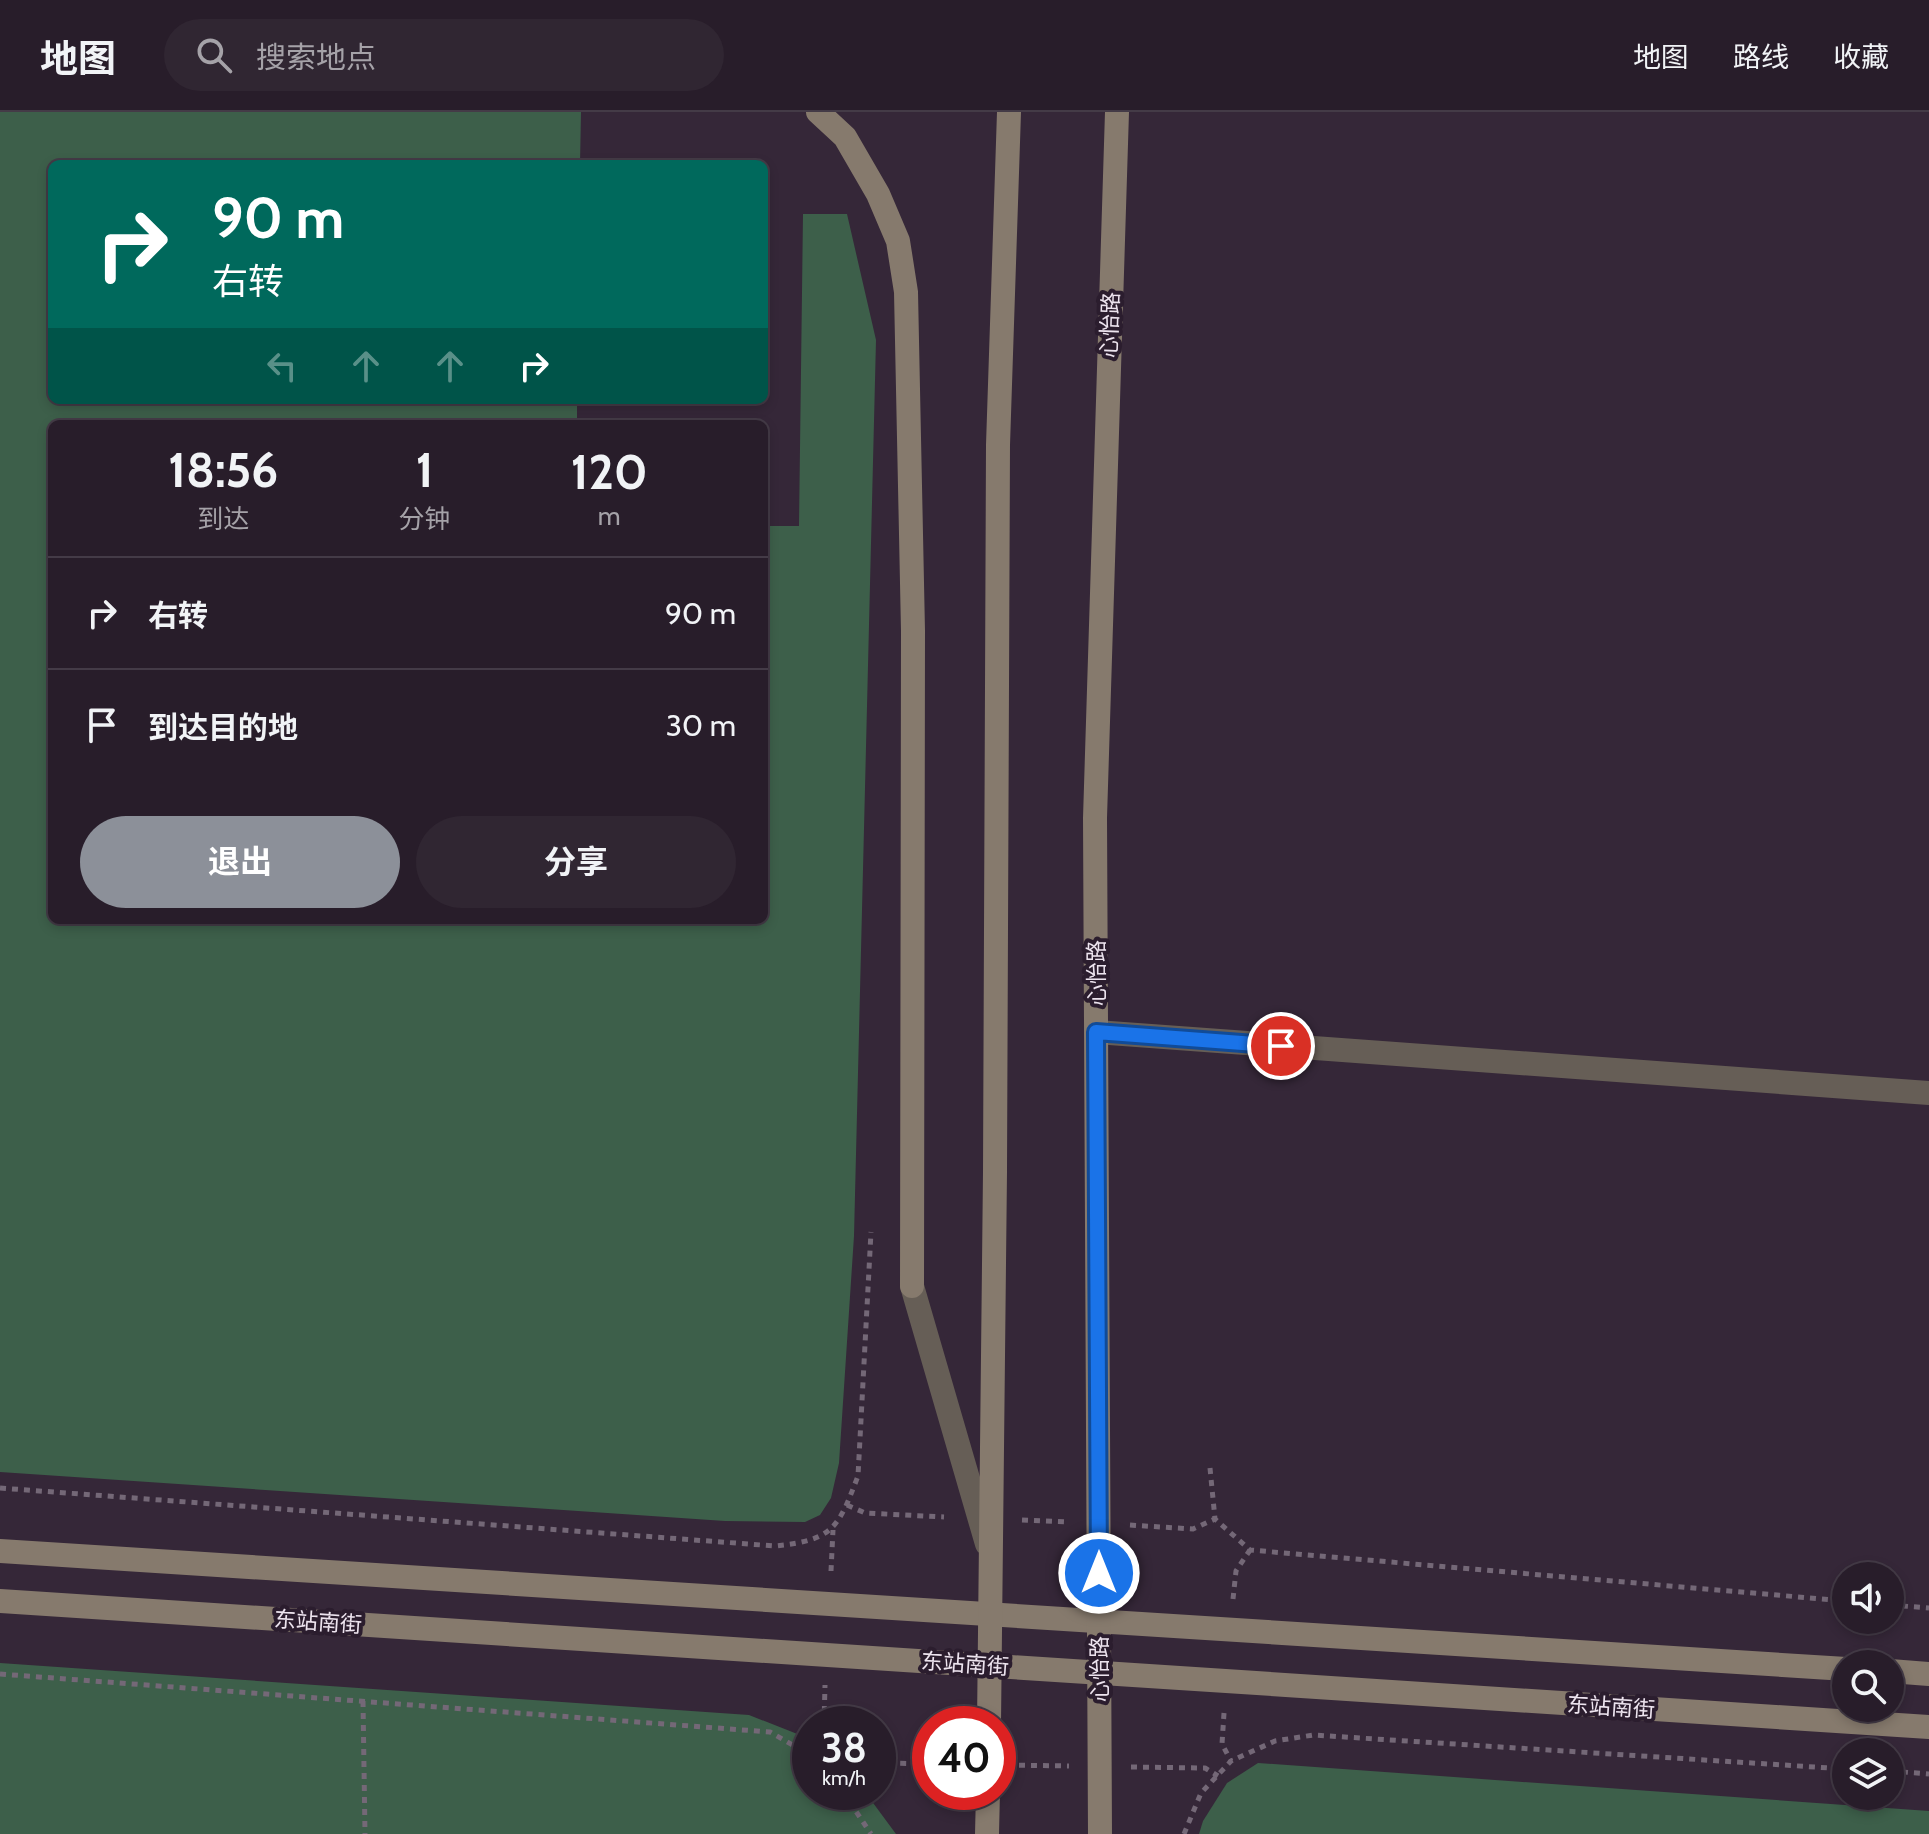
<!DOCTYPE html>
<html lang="zh">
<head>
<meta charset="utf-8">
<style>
	body { margin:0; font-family:Cabin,"Noto Sans SC",sans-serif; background:#302632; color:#f1f3f6; height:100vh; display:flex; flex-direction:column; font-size:30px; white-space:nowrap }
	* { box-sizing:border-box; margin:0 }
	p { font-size:26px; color:#a5a2a8 }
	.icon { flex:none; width:44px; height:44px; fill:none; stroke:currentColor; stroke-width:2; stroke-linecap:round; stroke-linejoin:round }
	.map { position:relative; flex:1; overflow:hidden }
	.drawer { position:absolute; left:48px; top:308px; width:720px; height:504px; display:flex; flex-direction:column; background:#281d2a; border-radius:12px; box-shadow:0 4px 12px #0003,0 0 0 2px #443b47 }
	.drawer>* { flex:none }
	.hud { position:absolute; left:48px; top:48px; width:720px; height:244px; border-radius:12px; box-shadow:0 4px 12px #0003,0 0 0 2px #443b47; background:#00695c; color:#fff; overflow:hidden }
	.tools { position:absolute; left:1832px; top:1450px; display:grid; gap:16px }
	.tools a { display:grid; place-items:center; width:72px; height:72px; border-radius:50%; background:#281d2a; box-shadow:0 4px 12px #0003,0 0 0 2px #443b47; font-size:40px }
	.speed { position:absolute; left:792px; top:1594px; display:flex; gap:16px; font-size:40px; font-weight:700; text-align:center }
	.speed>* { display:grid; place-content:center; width:104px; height:104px; border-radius:50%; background:#281d2a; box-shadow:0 4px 12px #0003,0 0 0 2px #443b47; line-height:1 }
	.speed small { font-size:20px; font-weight:400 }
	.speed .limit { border:12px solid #d22; background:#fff; color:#111 }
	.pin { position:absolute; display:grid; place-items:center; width:68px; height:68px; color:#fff; margin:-34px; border:4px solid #fff; border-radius:50%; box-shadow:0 2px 8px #0007 }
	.me { position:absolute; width:88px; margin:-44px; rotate:0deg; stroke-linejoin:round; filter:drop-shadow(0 0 6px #0008) }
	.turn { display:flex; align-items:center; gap:28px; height:168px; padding:0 32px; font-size:36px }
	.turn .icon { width:104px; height:104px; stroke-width:2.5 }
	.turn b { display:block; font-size:56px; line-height:68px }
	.lanes { display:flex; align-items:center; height:76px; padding:0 32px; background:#0003; justify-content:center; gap:40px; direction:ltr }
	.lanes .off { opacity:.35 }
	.eta { display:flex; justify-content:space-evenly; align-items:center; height:136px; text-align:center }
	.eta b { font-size:48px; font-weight:700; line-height:56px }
	.primary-button { display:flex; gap:16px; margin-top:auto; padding:16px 32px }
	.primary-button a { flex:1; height:92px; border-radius:48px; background:#8c9099; color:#fff; font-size:32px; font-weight:700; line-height:92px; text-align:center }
	.primary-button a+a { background:#302632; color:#f1f3f6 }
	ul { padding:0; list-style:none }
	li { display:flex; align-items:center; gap:24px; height:112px; padding:0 32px; border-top:2px solid #443b47 }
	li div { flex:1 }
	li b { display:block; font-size:30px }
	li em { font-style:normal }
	header { display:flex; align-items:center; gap:48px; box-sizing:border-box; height:112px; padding:0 40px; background:#281d2a; border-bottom:2px solid #443b47 }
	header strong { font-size:38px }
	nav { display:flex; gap:44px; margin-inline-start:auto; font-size:28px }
	.search { width:560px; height:72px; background:#302632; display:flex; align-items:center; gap:20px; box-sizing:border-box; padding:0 28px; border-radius:44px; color:#a5a2a8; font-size:30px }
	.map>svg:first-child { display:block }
	.green { fill:#3d5f4a }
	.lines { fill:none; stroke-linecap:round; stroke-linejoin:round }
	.path { stroke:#746877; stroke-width:5; stroke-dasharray:6 6; stroke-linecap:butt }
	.lane { stroke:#665e56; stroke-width:24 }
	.street { stroke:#665e56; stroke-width:24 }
	.secondary { stroke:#867a6d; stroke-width:24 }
	.route-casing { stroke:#114b97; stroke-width:20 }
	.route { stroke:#1a73e8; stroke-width:14 }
	.labels { text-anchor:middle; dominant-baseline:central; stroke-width:8; stroke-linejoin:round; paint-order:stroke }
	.street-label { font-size:22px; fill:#ede4ef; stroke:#2b1d2e }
</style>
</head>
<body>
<header>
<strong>地图</strong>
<div class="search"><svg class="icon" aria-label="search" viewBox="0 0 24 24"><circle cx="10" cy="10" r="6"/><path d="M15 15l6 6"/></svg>搜索地点</div>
<nav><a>地图</a><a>路线</a><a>收藏</a></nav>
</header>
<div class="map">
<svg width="1929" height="1722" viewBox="0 0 1929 1722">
	<rect width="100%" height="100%" fill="#352738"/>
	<g class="green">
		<path d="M 0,0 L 581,0 L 580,52 L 52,52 L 52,288 L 577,288 L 577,312 L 52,312 L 52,808 L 764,808 L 764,414 L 799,414 L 803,102 L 847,102 L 876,228 L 854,1124 L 839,1351 L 831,1386 L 820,1403 L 805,1410 L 725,1409 L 0,1360 Z"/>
		<path d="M 0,1551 L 749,1603 L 810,1627 L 810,1680 L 865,1680 L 896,1722 L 0,1722 Z"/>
		<path d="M 1258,1651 L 1929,1699 L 1929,1722 L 1199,1722 L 1203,1709 L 1227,1671 Z"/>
	</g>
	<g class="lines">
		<g class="path">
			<path d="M 1210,1356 L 1215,1407 L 1250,1438 L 1846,1489"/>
			<path d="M 0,1376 L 775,1434 C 834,1428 838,1416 858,1364 L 871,1120"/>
			<path d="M 847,1393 L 865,1401 L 944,1405"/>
			<path d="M 1022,1408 L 1068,1410"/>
			<path d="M 1130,1413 L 1193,1417 L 1215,1407"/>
			<path d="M 831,1459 L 833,1418"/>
			<path d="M 1233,1487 L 1236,1459 L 1250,1438"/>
			<path d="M 1890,1493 L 1929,1496"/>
			<path d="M 0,1562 L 770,1620 L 810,1643"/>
			<path d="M 363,1589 L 365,1722"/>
			<path d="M 1224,1601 L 1222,1632 L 1231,1649"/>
			<path d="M 824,1612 L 825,1573"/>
			<path d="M 1007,1653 L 1069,1654"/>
			<path d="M 1131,1655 L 1205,1656 L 1218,1664"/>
			<path d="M 878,1657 L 887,1651 L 930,1652"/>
			<path d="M 1890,1659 L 1929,1662"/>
			<path d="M 843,1680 L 871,1722"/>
			<path d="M 1184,1722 L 1201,1681 L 1231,1649 L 1275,1629 L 1313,1623 L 1846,1657"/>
		</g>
		<path class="lane" d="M 1096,920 L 1929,981"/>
		<path class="street" d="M 912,1174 L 987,1432"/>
		<g class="secondary">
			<path d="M 818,0 L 845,25 L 878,82 L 898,129 L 906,180 L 913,519 L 912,1174"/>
			<path d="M 0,1439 L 1846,1557"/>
			<path d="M 0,1489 L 1929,1615"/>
			<path d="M 1890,1559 L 1929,1562"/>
			<path d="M 989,1612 L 995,1060 L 998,333 L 1009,0"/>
			<path d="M 987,1722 L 988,1680"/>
			<path d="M 1100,1722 L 1095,706 L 1117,0"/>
		</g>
	</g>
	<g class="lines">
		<defs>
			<path id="route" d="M 1099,1461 L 1096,920 L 1281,934"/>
		</defs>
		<use href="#route" class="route-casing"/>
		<use href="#route" class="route"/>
	</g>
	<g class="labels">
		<g class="street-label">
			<text transform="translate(1110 213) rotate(-88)">心怡路</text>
			<text transform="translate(1096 861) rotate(-90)">心怡路</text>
			<text transform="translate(318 1510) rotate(4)">东站南街</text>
			<text transform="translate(965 1552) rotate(4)">东站南街</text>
			<text transform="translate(1099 1557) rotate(-90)">心怡路</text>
			<text transform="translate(1611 1595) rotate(4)">东站南街</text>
		</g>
	</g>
</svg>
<div class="tools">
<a><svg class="icon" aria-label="sound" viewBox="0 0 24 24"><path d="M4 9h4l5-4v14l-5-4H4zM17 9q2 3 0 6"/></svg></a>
<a><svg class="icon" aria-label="search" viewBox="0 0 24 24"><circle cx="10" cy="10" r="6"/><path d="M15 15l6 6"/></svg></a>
<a><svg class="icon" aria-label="layers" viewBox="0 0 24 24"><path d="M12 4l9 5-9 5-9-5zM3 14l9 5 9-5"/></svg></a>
</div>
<div class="speed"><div>38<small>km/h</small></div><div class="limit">40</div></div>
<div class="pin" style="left:1281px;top:934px;background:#d93025"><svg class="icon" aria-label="arrive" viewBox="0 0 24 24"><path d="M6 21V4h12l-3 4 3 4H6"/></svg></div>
<svg class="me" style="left:1099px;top:1461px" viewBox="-20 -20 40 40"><circle r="17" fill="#1a73e8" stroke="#fff" stroke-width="3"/><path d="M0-11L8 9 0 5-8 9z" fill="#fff"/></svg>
<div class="hud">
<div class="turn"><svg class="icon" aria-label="right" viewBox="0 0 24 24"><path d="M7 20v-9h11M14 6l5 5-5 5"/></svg><div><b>90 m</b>右转</div></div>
<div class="lanes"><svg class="icon off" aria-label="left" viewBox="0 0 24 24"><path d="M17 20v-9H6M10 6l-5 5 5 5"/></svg><svg class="icon off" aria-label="ahead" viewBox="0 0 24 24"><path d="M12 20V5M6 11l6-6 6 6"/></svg><svg class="icon off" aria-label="ahead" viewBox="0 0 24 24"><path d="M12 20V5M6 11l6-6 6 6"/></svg><svg class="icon" aria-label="right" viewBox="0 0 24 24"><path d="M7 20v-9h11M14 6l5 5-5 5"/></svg></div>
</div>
<section class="drawer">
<div class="eta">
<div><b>18:56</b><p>到达</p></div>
<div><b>1</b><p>分钟</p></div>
<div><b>120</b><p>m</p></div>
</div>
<ul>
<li><svg class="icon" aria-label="right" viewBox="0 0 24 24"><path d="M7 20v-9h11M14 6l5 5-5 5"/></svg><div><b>右转</b></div><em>90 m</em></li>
<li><svg class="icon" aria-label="arrive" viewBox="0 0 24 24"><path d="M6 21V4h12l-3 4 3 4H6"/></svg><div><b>到达目的地</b></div><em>30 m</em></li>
</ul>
<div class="primary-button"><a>退出</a><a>分享</a></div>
</section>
</div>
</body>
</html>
